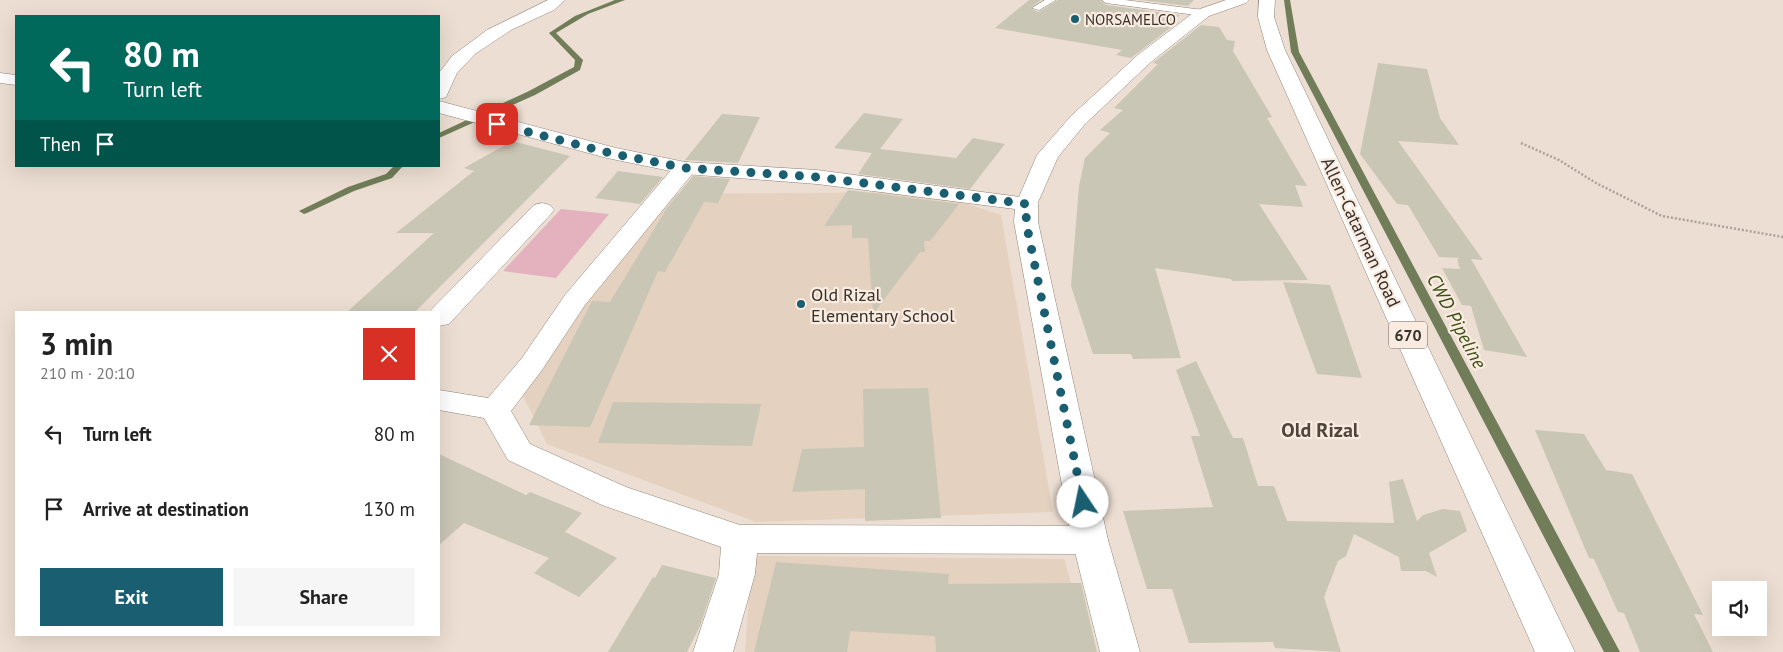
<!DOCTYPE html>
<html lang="en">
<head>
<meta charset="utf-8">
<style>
	body { margin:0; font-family:"PT Sans",sans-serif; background:#f6f6f6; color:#222; height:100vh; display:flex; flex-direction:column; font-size:19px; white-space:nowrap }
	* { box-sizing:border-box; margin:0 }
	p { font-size:16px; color:#767676 }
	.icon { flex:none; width:28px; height:28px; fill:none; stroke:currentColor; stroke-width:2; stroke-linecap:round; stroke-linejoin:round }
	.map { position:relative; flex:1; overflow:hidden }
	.sheet { position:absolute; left:15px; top:311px; width:425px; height:325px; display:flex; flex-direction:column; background:#fff; border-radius:0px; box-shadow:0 5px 20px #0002 }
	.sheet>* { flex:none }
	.banner { position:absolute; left:15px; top:15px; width:425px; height:152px; border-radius:0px; box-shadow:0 5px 20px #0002; background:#00695c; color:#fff; overflow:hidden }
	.tools { position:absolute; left:1712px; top:581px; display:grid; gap:10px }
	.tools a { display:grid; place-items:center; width:55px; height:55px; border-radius:0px; background:#fff; box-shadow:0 5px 20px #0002; font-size:25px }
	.pin { position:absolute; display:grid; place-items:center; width:42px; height:42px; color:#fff; margin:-21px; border-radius:10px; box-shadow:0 2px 8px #0006 }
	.me { position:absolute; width:55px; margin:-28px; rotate:349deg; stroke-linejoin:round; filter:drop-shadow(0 0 4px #0008) }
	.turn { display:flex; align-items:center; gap:18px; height:105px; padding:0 25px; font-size:22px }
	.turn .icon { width:65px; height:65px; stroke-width:2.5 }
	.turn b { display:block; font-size:35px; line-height:42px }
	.then { display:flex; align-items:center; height:48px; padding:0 25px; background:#0003; gap:10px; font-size:19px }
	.round { display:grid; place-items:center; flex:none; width:52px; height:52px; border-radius:0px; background:#f6f6f6 }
	.overview { display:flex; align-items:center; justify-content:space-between; height:85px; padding:0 25px }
	h1 { font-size:30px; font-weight:600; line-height:38px }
	.button { display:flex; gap:10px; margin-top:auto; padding:10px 25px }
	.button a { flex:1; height:58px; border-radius:0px; background:#1a5e71; color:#fff; font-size:20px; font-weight:600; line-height:58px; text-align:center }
	.button a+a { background:#f6f6f6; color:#222 }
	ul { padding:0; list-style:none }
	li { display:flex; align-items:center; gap:15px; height:75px; padding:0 25px }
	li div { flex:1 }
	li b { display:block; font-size:19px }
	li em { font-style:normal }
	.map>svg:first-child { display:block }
	.built { fill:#e4d1bf }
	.green { fill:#e4b1be }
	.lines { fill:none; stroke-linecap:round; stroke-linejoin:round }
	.stream { fill:#707d58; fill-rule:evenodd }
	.building { fill:#c9c6b6 }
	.service-casing { stroke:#908479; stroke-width:1 }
	.minor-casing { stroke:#908479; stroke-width:1 }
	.tertiary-casing { stroke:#908479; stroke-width:1 }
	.primary-casing { stroke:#908479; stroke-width:1 }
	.path { stroke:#aca198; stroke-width:2.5; stroke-dasharray:2 2; stroke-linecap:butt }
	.service { fill:#fff; fill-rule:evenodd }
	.minor { fill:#fff; fill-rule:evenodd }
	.tertiary { fill:#fff; fill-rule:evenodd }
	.primary { fill:#fff; fill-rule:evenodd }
	.route { stroke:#1a5e71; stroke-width:9; stroke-dasharray:0 16.2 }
	.poi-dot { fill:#1a5e71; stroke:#f9ebdf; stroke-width:2 }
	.labels { text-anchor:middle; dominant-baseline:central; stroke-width:4.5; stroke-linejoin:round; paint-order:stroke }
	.far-poi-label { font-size:15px; fill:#37312d; stroke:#f9ebdf; text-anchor:start }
	.shield { fill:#f9ebdf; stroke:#716962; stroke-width:1 }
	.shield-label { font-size:16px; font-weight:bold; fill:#37312d }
	.street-label { font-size:18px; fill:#37312d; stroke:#f9ebdf }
	.poi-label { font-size:18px; fill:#37312d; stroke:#f9ebdf; text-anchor:start }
	.water-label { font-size:19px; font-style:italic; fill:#3a4f15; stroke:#f9ebdf }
	.quarter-label { font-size:20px; font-weight:bold; fill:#50453b; stroke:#f9ebdf }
</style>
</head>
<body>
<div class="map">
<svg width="1783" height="652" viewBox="0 0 1783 652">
	<rect width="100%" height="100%" fill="#ecded2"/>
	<g class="built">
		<path d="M 930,192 L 1001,215 L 1053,512 L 756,522 L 547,444 L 521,392 L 664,194 Z"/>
		<path d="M 752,556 L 1064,559 L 1091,652 L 745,652 Z"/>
	</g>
	<path class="green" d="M 561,209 L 609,214 L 556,278 L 503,271 Z"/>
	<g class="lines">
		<g class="stream">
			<path d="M 615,0 L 625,0 L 588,14 L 556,33 L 583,60 L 580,70 L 535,95 L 439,138 L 439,133 L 529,91 L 574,67 L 575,60 L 549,33 L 575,16 Z"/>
			<path d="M 1284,0 L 1290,0 L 1299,52 L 1620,652 L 1604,652 L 1291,52 Z"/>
			<path d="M 394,166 L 403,166 L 392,178 L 354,191 L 307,213 L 304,214 L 299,211 L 348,187 L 386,174 Z"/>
		</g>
	</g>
	<g class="building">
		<path d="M 1029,0 L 1041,0 L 1030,8 L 1038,12 L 1058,0 L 1100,0 L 1106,5 L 1180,15 L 1173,21 L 1178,22 L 1131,58 L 1116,55 L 1122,50 L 995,28 Z"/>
		<path d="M 1140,0 L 1194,0 L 1188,6 Z"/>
		<path d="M 1201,25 L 1219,27 L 1227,40 L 1235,41 L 1233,51 L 1272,117 L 1267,118 L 1307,186 L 1295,185 L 1303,207 L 1259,204 L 1308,280 L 1232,281 L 1231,279 L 1155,268 L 1181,358 L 1133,359 L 1131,354 L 1093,354 L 1071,286 L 1079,186 L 1085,158 L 1110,133 L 1100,130 L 1123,110 L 1114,108 L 1158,64 L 1153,63 Z"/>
		<path d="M 1378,63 L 1427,69 L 1440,118 L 1459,145 L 1398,141 L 1483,260 L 1471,259 L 1527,357 L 1484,350 L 1471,306 L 1462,305 L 1442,268 L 1460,269 L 1457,259 L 1460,258 L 1439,257 L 1408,205 L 1397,204 L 1360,154 Z"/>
		<path d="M 864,113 L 903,119 L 880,149 L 956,158 L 973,138 L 1005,144 L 970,189 L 858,174 L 872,153 L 834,148 Z"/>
		<path d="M 722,114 L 760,117 L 738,163 L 685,160 Z"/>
		<path d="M 512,141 L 570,156 L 415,312 L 347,312 L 434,233 L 396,233 L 474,171 L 464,168 Z"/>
		<path d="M 618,171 L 663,177 L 640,204 L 595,198 Z"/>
		<path d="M 693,176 L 730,179 L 718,203 L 704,202 L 665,272 L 658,271 L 590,427 L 529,425 L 592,301 L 610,302 L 667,208 Z"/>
		<path d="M 848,190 L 959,204 L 930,241 L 924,241 L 925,252 L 920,252 L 873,314 L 868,238 L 852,238 L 852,225 L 824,226 Z"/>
		<path d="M 1283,282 L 1330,285 L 1362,378 L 1317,374 Z"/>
		<path d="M 1196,361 L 1233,438 L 1243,438 L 1258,486 L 1274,486 L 1287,521 L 1394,523 L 1389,482 L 1403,479 L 1417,521 L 1423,515 L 1443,509 L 1460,511 L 1467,531 L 1429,553 L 1437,577 L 1426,571 L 1401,571 L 1399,557 L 1354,534 L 1346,556 L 1338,561 L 1324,597 L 1341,652 L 1275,648 L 1273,642 L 1189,643 L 1172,589 L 1147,589 L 1123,511 L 1213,507 L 1191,436 L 1200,436 L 1176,370 Z"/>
		<path d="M 928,388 L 941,518 L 865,521 L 865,489 L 792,492 L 802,449 L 864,447 L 863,389 Z"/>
		<path d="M 613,402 L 761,404 L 752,446 L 598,443 Z"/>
		<path d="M 1535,430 L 1584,434 L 1606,470 L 1632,474 L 1703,615 L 1694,614 L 1713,652 L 1640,652 L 1624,613 L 1618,612 L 1594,559 L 1589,558 Z"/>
		<path d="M 439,454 L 526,495 L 530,492 L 582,513 L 565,532 L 617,558 L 579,597 L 534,573 L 549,558 L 464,523 L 439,545 Z"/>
		<path d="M 776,562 L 949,574 L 948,584 L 1081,583 L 1097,652 L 936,652 L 935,636 L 850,631 L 847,652 L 754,652 Z"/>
		<path d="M 662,565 L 716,578 L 700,626 L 687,652 L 608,652 L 653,577 L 655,578 Z"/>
	</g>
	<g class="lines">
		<defs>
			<g id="service">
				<path d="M 1045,0 L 1056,0 L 1039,10 L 1032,8 Z"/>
				<path d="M 1102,0 L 1125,0 L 1203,10 L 1207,13 L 1203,16 L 1106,3 Z"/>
			</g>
			<g id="minor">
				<path d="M 548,0 L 565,0 L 554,10 L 511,30 L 475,54 L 457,73 L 446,97 L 439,99 L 439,73 L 452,56 L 487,30 Z"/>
				<path d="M 1226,0 L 1249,0 L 1246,3 L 1209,16 L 1151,62 L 1085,124 L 1058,157 L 1035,209 L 1027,211 L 1019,209 L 1016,204 L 1037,155 L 1071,116 L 1139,54 L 1197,10 Z"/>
				<path d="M 685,162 L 693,163 L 696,168 L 693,173 L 585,305 L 542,370 L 511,411 L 530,444 L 626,487 L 740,525 L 1090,526 L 1103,530 L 1108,540 L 1103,550 L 1090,554 L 757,553 L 755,574 L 733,652 L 693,652 L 719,574 L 721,547 L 602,505 L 508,460 L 484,418 L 439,410 L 439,390 L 488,398 L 522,358 L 565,295 L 677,163 Z"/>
				<path d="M 542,203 L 550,205 L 554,210 L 550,215 L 449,324 L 439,326 L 439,312 L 429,312 L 534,205 Z"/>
			</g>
			<g id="tertiary">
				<path d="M 0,73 L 16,75 L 16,85 L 0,83 Z"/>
				<path d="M 439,101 L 616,148 L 685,162 L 817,170 L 1035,199 L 1038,204 L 1038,222 L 1108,540 L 1140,652 L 1100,652 L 1072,540 L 1014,222 L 1015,209 L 817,184 L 685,174 L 607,158 L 439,113 Z"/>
			</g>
			<path id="primary" d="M 1259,0 L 1275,0 L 1274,17 L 1285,50 L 1575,652 L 1535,652 L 1267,50 L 1258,17 Z"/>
		</defs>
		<use href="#service" class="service-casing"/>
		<use href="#minor" class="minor-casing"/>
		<use href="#tertiary" class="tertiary-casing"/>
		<use href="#primary" class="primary-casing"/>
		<path class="path" d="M 1521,143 L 1559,160 L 1596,183 L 1662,216 L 1783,237"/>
		<use href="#service" class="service"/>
		<use href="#minor" class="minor"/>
		<use href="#tertiary" class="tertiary"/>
		<use href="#primary" class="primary"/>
	</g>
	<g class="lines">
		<path class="route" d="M 497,124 L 614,154 L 686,168 L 817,177 L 1027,204 L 1026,222 L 1083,502"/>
	</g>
	<g class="poi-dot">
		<circle cx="1075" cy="19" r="5"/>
		<circle cx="801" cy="304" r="5"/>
	</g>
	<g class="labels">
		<g class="far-poi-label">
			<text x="1085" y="19">NORSAMELCO</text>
		</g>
		<rect class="shield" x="1389" y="321.5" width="38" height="27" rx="4"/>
		<g class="shield-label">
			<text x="1408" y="335">670</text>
		</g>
		<g class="street-label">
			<text transform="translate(1361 232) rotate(65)">Allen-Catarman Road</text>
		</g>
		<g class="poi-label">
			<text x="811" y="294">Old Rizal<tspan x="811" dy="21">Elementary School</tspan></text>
		</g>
		<g class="water-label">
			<text transform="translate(1457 321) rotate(62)">CWD Pipeline</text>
		</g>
		<g class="quarter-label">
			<text x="1320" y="430">Old Rizal</text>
		</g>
	</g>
</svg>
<div class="tools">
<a><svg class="icon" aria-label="sound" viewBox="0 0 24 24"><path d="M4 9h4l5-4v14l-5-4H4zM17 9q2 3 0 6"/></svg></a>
</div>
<div class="pin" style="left:497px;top:124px;background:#d93025"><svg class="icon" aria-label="arrive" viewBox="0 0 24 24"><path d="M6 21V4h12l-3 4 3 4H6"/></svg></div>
<svg class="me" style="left:1083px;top:502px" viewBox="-20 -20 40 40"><circle r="19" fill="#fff"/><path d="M0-13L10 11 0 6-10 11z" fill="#1a5e71"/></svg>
<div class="banner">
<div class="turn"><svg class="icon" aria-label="left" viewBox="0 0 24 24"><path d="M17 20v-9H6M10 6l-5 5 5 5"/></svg><div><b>80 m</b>Turn left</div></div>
<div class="then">Then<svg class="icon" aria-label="arrive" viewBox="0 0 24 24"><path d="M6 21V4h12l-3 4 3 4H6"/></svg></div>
</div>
<section class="sheet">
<div class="overview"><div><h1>3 min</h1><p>210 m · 20:10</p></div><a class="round" style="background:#d93025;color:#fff"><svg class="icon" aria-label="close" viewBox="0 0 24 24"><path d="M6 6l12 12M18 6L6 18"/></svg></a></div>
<ul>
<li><svg class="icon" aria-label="left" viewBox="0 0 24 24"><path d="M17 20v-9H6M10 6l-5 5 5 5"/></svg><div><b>Turn left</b></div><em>80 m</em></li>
<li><svg class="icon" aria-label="arrive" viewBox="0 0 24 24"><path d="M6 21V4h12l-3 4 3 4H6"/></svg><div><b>Arrive at destination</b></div><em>130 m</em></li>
</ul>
<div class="button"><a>Exit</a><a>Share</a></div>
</section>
</div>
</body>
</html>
